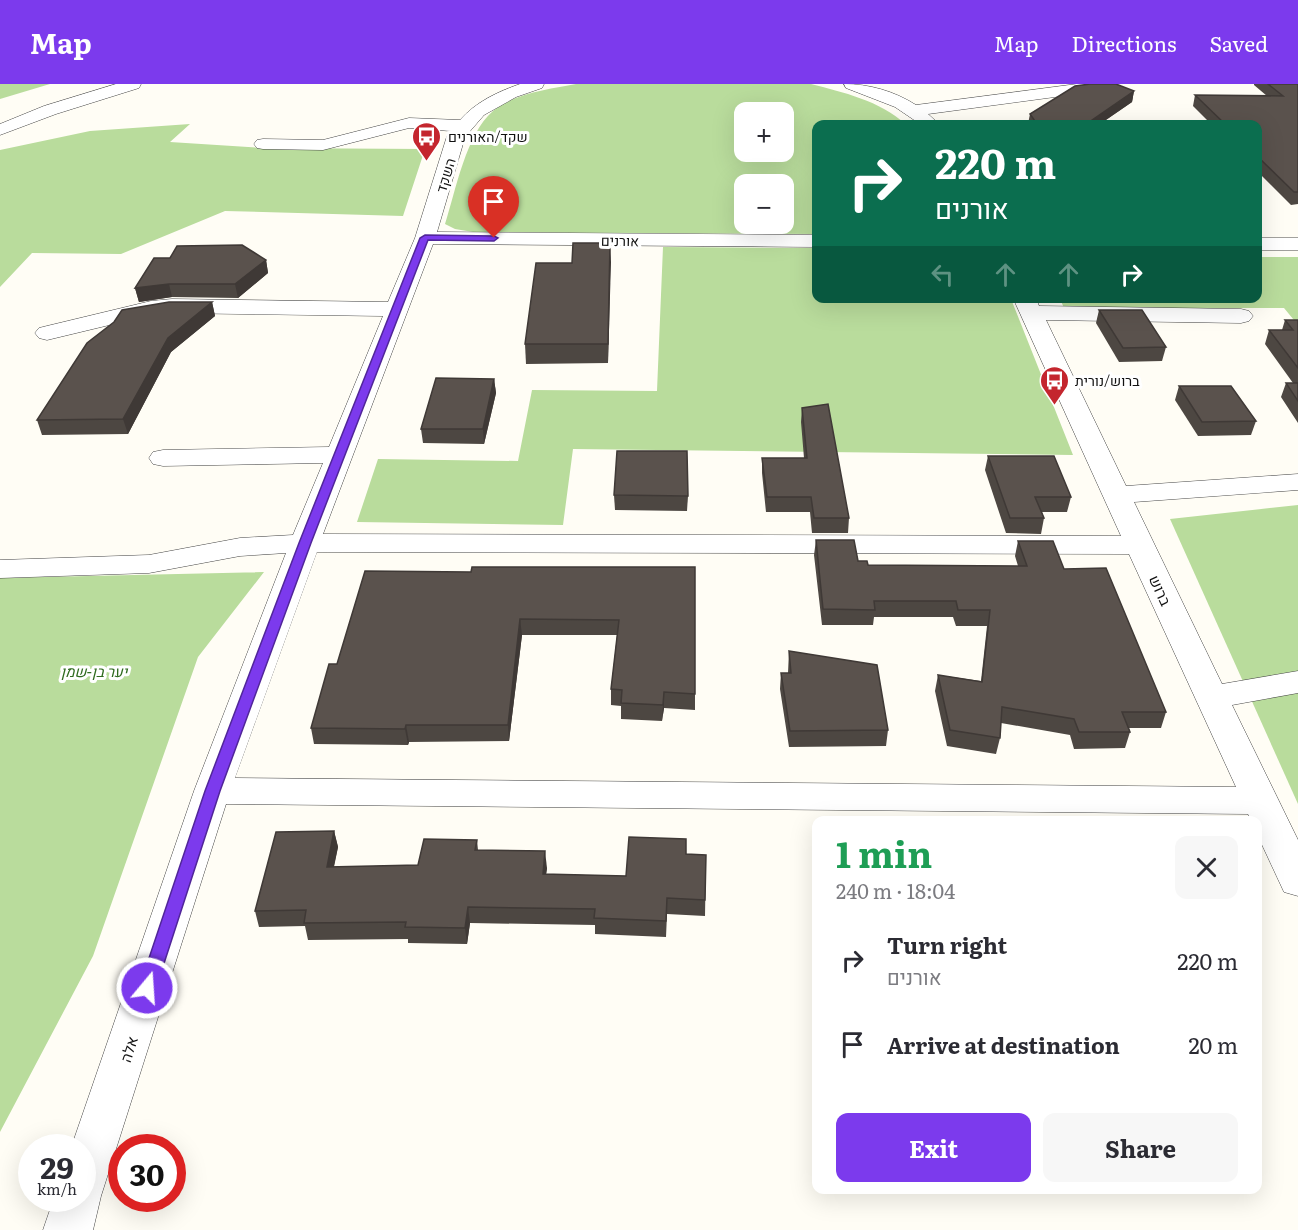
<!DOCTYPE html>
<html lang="en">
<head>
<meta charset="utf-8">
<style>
	body { margin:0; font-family:Literata,Heebo,serif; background:#f7f7f7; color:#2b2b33; height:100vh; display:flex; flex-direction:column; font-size:22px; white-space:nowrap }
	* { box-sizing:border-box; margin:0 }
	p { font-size:20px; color:#7c7c81 }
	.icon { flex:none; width:33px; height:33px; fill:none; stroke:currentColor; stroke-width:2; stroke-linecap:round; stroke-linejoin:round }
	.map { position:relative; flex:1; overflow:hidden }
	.drawer { position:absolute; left:812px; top:732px; width:450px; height:378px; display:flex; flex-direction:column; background:#fff; border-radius:12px; box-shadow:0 6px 24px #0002 }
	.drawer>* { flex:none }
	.banner { position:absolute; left:812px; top:36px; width:450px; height:183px; border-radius:12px; box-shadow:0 6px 24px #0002; background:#0b6e4f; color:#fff; overflow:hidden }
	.controls { position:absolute; left:734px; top:18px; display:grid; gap:12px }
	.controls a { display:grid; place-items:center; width:60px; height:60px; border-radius:12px; background:#fff; box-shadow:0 6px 24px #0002; font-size:30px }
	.speed { position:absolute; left:18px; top:1050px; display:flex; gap:12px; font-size:30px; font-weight:700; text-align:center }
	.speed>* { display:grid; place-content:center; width:78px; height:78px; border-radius:50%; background:#fff; box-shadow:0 6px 24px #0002; line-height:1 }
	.speed small { font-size:15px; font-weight:400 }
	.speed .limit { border:9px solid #d22; background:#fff; color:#111 }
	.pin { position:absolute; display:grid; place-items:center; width:51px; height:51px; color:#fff; margin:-62px -26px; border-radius:50% 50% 50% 0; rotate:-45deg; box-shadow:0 0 6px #0007 }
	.pin .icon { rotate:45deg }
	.me { position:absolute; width:66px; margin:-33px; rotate:18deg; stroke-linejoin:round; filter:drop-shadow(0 0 4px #0008) }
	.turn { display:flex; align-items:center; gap:21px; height:126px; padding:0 24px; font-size:27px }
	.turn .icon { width:78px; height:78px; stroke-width:2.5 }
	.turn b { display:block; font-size:42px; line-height:51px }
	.lanes { display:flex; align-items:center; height:57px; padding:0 24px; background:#0003; justify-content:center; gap:30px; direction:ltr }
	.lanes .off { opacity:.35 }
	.round { display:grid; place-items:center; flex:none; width:63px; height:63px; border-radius:12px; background:#f7f7f7 }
	.head { display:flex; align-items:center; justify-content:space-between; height:102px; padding:0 24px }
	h1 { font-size:36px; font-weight:700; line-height:45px; color:#1e9e55 }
	.button { display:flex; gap:12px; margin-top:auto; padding:12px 24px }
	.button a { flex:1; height:69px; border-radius:12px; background:#7c3aed; color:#fff; font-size:24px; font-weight:700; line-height:69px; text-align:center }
	.button a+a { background:#f7f7f7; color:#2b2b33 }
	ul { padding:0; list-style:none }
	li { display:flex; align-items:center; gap:18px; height:84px; padding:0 24px }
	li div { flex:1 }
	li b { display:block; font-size:22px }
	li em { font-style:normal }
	header { display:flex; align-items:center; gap:36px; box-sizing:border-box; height:84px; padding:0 30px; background:#7c3aed; color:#fff }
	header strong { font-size:28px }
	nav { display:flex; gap:33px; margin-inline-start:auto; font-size:21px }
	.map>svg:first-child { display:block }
	.forest { fill:#b9dc9c; fill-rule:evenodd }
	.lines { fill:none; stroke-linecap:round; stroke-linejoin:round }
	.minor-casing { stroke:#444; stroke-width:1 }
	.minor { fill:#fff; fill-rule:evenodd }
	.wall { fill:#4d4742 }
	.shaded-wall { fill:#3f3936 }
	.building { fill:#5a524d; stroke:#3f3936; stroke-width:1.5 }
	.route { fill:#7c3aed; stroke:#51269a; stroke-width:1.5 }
	.labels { text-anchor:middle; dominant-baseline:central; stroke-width:6; stroke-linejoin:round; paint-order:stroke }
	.far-poi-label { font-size:14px; fill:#111; stroke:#fff; text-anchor:start }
	.far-street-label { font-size:14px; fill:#111; stroke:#fff }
	.street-label { font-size:15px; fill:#111; stroke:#fff }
	.park-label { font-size:15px; font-style:italic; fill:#2f6b1f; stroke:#fff }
</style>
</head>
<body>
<header>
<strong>Map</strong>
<nav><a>Map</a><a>Directions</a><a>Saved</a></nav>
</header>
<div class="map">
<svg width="1298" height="1146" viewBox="0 0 1298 1146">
	<rect width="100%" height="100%" fill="#fffdf5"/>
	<g class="forest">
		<path d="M 0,0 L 50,0 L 0,15 Z"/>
		<path d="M 576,0 L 811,0 C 842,8 881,17 905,40 L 816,40 L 816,150 L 473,148 L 455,145 L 445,140 C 456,106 466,50 493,27 C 514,9 550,5 576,0 ZM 783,28 L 783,68 L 744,68 L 744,28 ZM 783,100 L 783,140 L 744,140 L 744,100 Z"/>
		<path d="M 190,40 L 170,58 L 263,64 L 425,65 L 403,132 L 225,127 L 121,170 L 32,169 L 0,203 L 0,66 L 90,47 Z"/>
		<path d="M 663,163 L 816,164 L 816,214 L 1011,215 L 1073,371 L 573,365 L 563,441 L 357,438 L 378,375 L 518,377 L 532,306 L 657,307 Z"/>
		<path d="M 1257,173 L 1298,173 L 1298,241 L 1284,224 L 1064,224 L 1060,215 L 1257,214 Z"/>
		<path d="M 1298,421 L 1298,720 L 1170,435 Z"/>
		<path d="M 264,488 L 198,573 L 93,872 L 0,1048 L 0,494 Z"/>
	</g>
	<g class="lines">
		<defs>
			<g id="minor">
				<path d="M 116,0 L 141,0 L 139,4 L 56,30 L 0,51 L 0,40 L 44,22 Z"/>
				<path d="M 520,0 L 544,0 L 542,4 L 516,13 L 484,31 L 465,53 L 437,148 L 816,151 L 816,163 L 433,160 L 323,450 L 1121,452 L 1013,214 L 1036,214 L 1039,222 L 1241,225 L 1249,227 L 1253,232 L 1249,237 L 1241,239 L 1046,236 L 1126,402 L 1298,390 L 1298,406 L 1134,418 L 1222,600 L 1298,587 L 1298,609 L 1232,621 L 1298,756 L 1298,812 L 1284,808 L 1257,750 L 1257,736 L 1251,736 L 1248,730 L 226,720 L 101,1112 L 93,1146 L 43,1146 L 54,1114 L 82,1114 L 82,1064 L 71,1064 L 194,707 L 286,469 L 240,472 L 149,489 L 0,494 L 0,476 L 149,471 L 240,454 L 293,451 L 323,379 L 163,382 L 153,380 L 149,374 L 153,368 L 163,366 L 329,363 L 383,232 L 172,229 L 151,231 L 47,256 L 39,254 L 35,249 L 39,244 L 47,242 L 151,217 L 172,215 L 388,218 L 415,154 L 447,52 L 451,47 L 409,44 L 323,66 L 263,65 L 257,64 L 254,60 L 257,56 L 263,55 L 323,56 L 409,34 L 460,36 C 476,18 497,8 520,0 ZM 317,468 L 1129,470 L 1236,703 L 235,694 Z"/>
				<path d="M 844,0 C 869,0 894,7 916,21 L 1077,0 L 1115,1 L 1107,6 L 928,30 L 939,40 L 920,40 L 895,23 L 846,4 Z"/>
				<rect x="1257" y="154" width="41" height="12"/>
			</g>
		</defs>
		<use href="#minor" class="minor-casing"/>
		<use href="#minor" class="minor"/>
	</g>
	<g class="wall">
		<path d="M 1254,0 L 1298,0 L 1298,120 L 1291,121 L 1257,87 L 1257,40 L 1211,40 L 1193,22 L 1195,11 L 1267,12 L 1254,1 Z"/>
		<path d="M 1134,7 L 1132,18 L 1100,40 L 1028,40 L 1030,30 Z"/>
		<path d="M 610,159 L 608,279 L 526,280 L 525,260 Z"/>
		<path d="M 266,176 L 268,189 L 238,214 L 172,213 L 139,218 L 135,204 Z"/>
		<path d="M 212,218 L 215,232 L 171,268 L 128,350 L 42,351 L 37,336 Z"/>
		<path d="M 1099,226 L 1166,263 L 1162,277 L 1119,278 L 1096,239 Z"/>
		<path d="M 1285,236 L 1298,236 L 1298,339 L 1281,313 L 1286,299 L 1293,299 L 1265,260 L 1269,246 L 1282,246 Z"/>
		<path d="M 494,295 L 496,309 L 484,360 L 423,359 L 421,345 Z"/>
		<path d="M 1179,302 L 1256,337 L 1251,351 L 1198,352 L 1175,316 Z"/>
		<path d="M 802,324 L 849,434 L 848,449 L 812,449 L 810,428 L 766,428 L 762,389 L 762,374 L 804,374 L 801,338 Z"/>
		<path d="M 988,372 L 1071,413 L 1067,428 L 1042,428 L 1044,434 L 1041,450 L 1006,449 L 985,386 Z"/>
		<path d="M 614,411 L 688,412 L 687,427 L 615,426 Z"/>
		<path d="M 816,456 L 858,477 L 868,481 L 1018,482 L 1015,472 L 1018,457 L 1064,485 L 1166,628 L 1161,644 L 1129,644 L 1130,648 L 1125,664 L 1074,665 L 1070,651 L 1001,639 L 1000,654 L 996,670 L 947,662 L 935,607 L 938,591 L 981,597 L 987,542 L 956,542 L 953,533 L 874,533 L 873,541 L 822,541 L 814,471 Z"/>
		<path d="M 695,483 L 695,626 L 664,624 L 662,637 L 621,635 L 621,622 L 611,621 L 611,605 L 617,551 L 522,551 L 509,657 L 409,658 L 408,661 L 314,660 L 311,644 L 337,580 L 471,488 Z"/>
		<path d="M 789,567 L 888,646 L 886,662 L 789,663 L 780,605 L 781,589 L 788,589 Z"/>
		<path d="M 334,747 L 338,763 L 334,783 L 418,781 L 477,756 L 478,766 L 547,784 L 546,790 L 626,792 L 686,770 L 706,771 L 705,832 L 667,830 L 666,853 L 595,850 L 595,841 L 470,839 L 467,860 L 408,859 L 408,855 L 308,856 L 305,842 L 259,843 L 255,827 Z"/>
		<path d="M 814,782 L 816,782 L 816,838 L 812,799 Z"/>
	</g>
	<g class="shaded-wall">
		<path d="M 1134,7 L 1132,18 L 1100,40 L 1091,40 L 1092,36 Z"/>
		<path d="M 610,159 L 611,178 L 608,279 L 608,260 Z"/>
		<path d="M 266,176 L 268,189 L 238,214 L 235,200 Z"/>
		<path d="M 169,200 L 172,213 L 139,218 L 135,204 Z"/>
		<path d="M 212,218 L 215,232 L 171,268 L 128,350 L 123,335 L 168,254 Z"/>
		<path d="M 494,295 L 496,309 L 484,360 L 483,345 Z"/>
		<path d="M 520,535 L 522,551 L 509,657 L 508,641 Z"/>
		<path d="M 664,608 L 664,624 L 662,637 L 663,621 Z"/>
		<path d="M 406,641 L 409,658 L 408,661 L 405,645 Z"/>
		<path d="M 334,747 L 338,763 L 330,799 L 327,783 Z"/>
		<path d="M 545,767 L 547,784 L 544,806 L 543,790 Z"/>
		<path d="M 468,823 L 470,839 L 467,860 L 465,844 Z"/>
	</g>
	<g class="building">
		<path d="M 1090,0 L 1116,0 L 1134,7 L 1092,36 L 1096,40 L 1037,40 L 1030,30 L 1075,2 Z"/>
		<path d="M 1268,0 L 1298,0 L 1298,108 L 1294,108 L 1257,72 L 1257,40 L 1225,40 L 1195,11 L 1283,12 Z"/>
		<path d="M 573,159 L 610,159 L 608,260 L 525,260 L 536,179 L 572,179 Z"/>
		<path d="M 242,161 L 266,176 L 235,200 L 169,200 L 135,204 L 154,174 L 170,174 L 177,162 Z"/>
		<path d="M 169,218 L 212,218 L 168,254 L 123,335 L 37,336 L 87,259 L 114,238 L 122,226 Z"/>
		<path d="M 1099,226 L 1142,226 L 1166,263 L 1123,264 Z"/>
		<path d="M 1285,236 L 1298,236 L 1298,284 L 1269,246 L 1293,246 Z"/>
		<path d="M 436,294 L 494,295 L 483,345 L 421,345 Z"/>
		<path d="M 1286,299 L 1298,299 L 1298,317 Z"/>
		<path d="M 1179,302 L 1231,302 L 1256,337 L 1202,338 Z"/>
		<path d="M 828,320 L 849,434 L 814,434 L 811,413 L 767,413 L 762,374 L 807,374 L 802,324 Z"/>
		<path d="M 617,367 L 687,367 L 688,412 L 614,411 Z"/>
		<path d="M 988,372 L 1054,372 L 1071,413 L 1035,413 L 1044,434 L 1010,434 Z"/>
		<path d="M 816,456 L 854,456 L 858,477 L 867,477 L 868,481 L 1027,482 L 1018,457 L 1053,457 L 1064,485 L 1106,484 L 1166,628 L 1122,628 L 1130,648 L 1079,648 L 1074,635 L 1002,623 L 1000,654 L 950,646 L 938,591 L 982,598 L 990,526 L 958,526 L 956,517 L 874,517 L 875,526 L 823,525 Z"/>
		<path d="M 472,483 L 695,483 L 695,610 L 664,608 L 663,621 L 621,619 L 622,606 L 611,605 L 619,536 L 520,535 L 508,641 L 406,641 L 405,645 L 311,644 L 329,580 L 337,580 L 365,487 L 471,488 Z"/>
		<path d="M 789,567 L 877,581 L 888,646 L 790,647 L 781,589 L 791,589 Z"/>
		<path d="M 334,747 L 327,783 L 418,781 L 424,755 L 477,756 L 475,766 L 545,767 L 543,790 L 626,792 L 629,753 L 686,755 L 686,770 L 706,771 L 705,816 L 667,814 L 666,837 L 594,834 L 595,825 L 468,823 L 465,844 L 405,843 L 406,838 L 304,839 L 306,826 L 255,827 L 276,748 Z"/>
		<path d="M 814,782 L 816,782 L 816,800 Z"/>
	</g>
	<path class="route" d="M 425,151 L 494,152 L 498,154 L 494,157 L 428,156 L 311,459 L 220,707 L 156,904 L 154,910 L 147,912 L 141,910 L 139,904 L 205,707 L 299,459 L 420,154 Z"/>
	<defs>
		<symbol id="bus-pin" viewBox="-11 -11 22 30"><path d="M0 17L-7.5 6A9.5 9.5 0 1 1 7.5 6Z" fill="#c4262e" stroke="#fff"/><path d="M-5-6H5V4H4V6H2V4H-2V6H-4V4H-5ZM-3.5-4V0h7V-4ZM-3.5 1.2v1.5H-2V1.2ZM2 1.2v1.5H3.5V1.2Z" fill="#fff"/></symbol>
	</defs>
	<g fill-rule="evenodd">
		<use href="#bus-pin" x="410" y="36" width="33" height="45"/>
		<use href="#bus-pin" x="1038" y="280" width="33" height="45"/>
	</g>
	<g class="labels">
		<g class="far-poi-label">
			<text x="448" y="52">שקד/האורנים</text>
			<text x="1075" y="296">ברוש/נורית</text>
		</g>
		<g class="far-street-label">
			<text transform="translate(445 91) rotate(-73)">השקד</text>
			<text transform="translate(620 156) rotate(1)">אורנים</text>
		</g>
		<g class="street-label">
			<text transform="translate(1161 506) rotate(65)">ברוש</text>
			<text transform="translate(128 965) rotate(-72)">אלה</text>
		</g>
		<g class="park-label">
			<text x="94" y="586">יער בן-שמן</text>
		</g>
	</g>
</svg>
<div class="controls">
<a>+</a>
<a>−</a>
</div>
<div class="speed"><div>29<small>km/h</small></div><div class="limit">30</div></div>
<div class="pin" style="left:494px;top:154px;background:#d93025"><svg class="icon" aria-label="arrive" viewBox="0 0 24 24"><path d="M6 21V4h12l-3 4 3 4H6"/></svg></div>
<svg class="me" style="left:147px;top:904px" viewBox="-20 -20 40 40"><circle r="17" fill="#7c3aed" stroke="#fff" stroke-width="3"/><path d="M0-11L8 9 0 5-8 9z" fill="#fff"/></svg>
<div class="banner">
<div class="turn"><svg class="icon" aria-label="right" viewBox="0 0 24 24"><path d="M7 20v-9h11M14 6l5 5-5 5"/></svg><div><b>220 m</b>אורנים</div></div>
<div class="lanes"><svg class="icon off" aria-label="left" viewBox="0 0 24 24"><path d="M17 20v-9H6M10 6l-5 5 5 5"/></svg><svg class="icon off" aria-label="ahead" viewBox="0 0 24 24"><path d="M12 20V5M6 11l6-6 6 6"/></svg><svg class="icon off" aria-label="ahead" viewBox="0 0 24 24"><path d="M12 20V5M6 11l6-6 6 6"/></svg><svg class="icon" aria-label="right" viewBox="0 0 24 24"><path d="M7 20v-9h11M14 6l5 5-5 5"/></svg></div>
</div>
<section class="drawer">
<div class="head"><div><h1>1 min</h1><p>240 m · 18:04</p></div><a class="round"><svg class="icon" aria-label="close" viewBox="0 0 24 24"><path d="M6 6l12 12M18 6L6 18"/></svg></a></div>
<ul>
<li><svg class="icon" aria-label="right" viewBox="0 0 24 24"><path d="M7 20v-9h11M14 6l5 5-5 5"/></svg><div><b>Turn right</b><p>אורנים</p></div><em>220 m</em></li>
<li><svg class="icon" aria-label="arrive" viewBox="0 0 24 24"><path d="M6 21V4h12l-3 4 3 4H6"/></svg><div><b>Arrive at destination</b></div><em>20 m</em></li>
</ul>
<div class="button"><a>Exit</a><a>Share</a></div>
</section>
</div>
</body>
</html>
